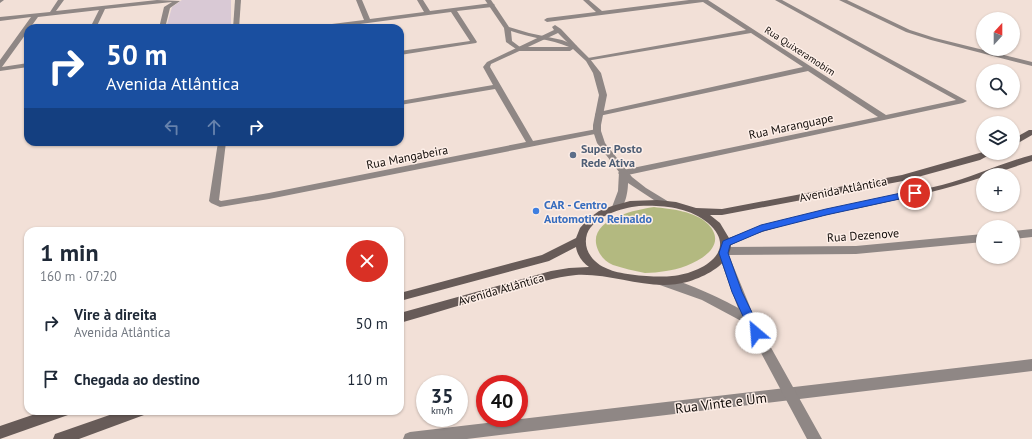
<!DOCTYPE html>
<html lang="pt">
<head>
<meta charset="utf-8">
<style>
	body { margin:0; font-family:"PT Sans",sans-serif; background:#f2f2f3; color:#1f2937; height:100vh; display:flex; flex-direction:column; font-size:15px; white-space:nowrap }
	* { box-sizing:border-box; margin:0 }
	p { font-size:13px; color:#747a83 }
	.icon { flex:none; width:22px; height:22px; fill:none; stroke:currentColor; stroke-width:2; stroke-linecap:round; stroke-linejoin:round }
	.map { position:relative; flex:1; overflow:hidden }
	.side { position:absolute; left:24px; top:227px; width:380px; height:188px; display:flex; flex-direction:column; background:#fff; border-radius:12px; box-shadow:0 1px 3px #0004 }
	.side>* { flex:none }
	.top-card { position:absolute; left:24px; top:24px; width:380px; height:122px; border-radius:12px; box-shadow:0 1px 3px #0004; background:#1a4fa0; color:#fff; overflow:hidden }
	.needle { width:26px; rotate:21deg }
	.controls { position:absolute; left:976px; top:12px; display:grid; gap:8px }
	.controls a { display:grid; place-items:center; width:44px; height:44px; border-radius:50%; background:#fff; box-shadow:0 1px 3px #0004; font-size:20px }
	.speed { position:absolute; left:416px; top:375px; display:flex; gap:8px; font-size:20px; font-weight:700; text-align:center }
	.speed>* { display:grid; place-content:center; width:52px; height:52px; border-radius:50%; background:#fff; box-shadow:0 1px 3px #0004; line-height:1 }
	.speed small { font-size:10px; font-weight:400 }
	.speed .limit { border:6px solid #d22; background:#fff; color:#111 }
	.pin { position:absolute; display:grid; place-items:center; width:34px; height:34px; color:#fff; margin:-17px; border:2px solid #fff; border-radius:50%; box-shadow:0 1px 4px #0007 }
	.me { position:absolute; width:44px; margin:-22px; rotate:333deg; stroke-linejoin:round; filter:drop-shadow(0 0 3px #0008) }
	.turn { display:flex; align-items:center; gap:14px; height:84px; padding:0 16px; font-size:18px }
	.turn .icon { width:52px; height:52px; stroke-width:2.5 }
	.turn b { display:block; font-size:28px; line-height:34px }
	.lanes { display:flex; align-items:center; height:38px; padding:0 16px; background:#0003; justify-content:center; gap:20px; direction:ltr }
	.lanes .off { opacity:.35 }
	.round { display:grid; place-items:center; flex:none; width:42px; height:42px; border-radius:21px; background:#f2f2f3 }
	.summary { display:flex; align-items:center; justify-content:space-between; height:68px; padding:0 16px }
	h1 { font-size:24px; font-weight:700; line-height:30px }
	ul { padding:0; list-style:none }
	li { display:flex; align-items:center; gap:12px; height:56px; padding:0 16px }
	li div { flex:1 }
	li b { display:block; font-size:15px }
	li em { font-style:normal }
	.map>svg:first-child { display:block }
	.green { fill:#b3b980 }
	.building { fill:#d9c9d5 }
	.lines { fill:none; stroke-linecap:round; stroke-linejoin:round }
	.minor { fill:#8f8785; fill-rule:evenodd }
	.tertiary { fill:#8f8785; fill-rule:evenodd }
	.secondary { fill:#675b58; fill-rule:evenodd }
	.route { fill:#2563eb; stroke:#184099 }
	.service-dot { fill:#5c6f8a; stroke:#fdeee7; stroke-width:1.5 }
	.shop-dot { fill:#3f7fe0; stroke:#fdeee7; stroke-width:1.5 }
	.labels { text-anchor:middle; dominant-baseline:central; stroke-width:3; stroke-linejoin:round; paint-order:stroke }
	.far-street-label { font-size:10px; fill:#120d0a; stroke:#fdeee7 }
	.street-label { font-size:12px; fill:#120d0a; stroke:#fdeee7 }
	.service-label { font-size:12px; font-weight:bold; fill:#4e5e75; stroke:#fdeee7; text-anchor:start }
	.shop-label { font-size:12px; font-weight:bold; fill:#366cbe; stroke:#fdeee7; text-anchor:start }
	.near-street-label { font-size:14px; fill:#120d0a; stroke:#fdeee7 }
</style>
</head>
<body>
<div class="map">
<svg width="1032" height="439" viewBox="0 0 1032 439">
	<rect width="100%" height="100%" fill="#f2e0d7"/>
	<path class="green" d="M 654,207 C 671,209 695,211 708,224 C 733,250 686,269 666,271 C 659,272 652,273 645,273 C 634,271 623,268 613,265 C 606,262 601,257 598,250 C 585,220 634,210 654,207 Z"/>
	<path class="building" d="M 182,0 L 231,0 L 231,28 L 166,28 L 172,7 Z"/>
	<g class="lines">
		<g class="minor">
			<path d="M 0,0 L 4,0 L 0,3 Z"/>
			<path d="M 58,0 L 64,0 L 56,11 L 157,0 L 180,1 L 170,8 L 165,28 L 159,28 L 164,7 L 172,2 L 105,9 L 96,28 L 90,28 L 99,10 L 38,17 L 30,28 L 28,28 L 28,31 L 2,67 L 28,63 L 28,67 L 0,71 L 0,60 L 31,17 L 0,21 L 0,17 L 50,12 Z"/>
			<path d="M 235,0 L 241,0 L 239,28 L 233,28 Z"/>
			<path d="M 356,0 L 362,0 L 370,19 L 424,12 L 417,0 L 423,0 L 430,11 L 492,3 L 495,5 L 492,7 L 457,11 L 477,42 L 476,43 L 400,55 L 400,51 L 470,41 L 451,12 L 330,28 L 313,28 L 316,26 L 364,20 Z"/>
			<path d="M 583,0 L 589,0 L 602,11 L 689,0 L 708,0 L 886,115 L 956,100 L 775,0 L 782,0 L 967,101 L 963,103 L 623,176 L 620,175 L 618,173 L 620,171 L 623,170 L 878,117 L 808,71 L 599,116 L 596,116 L 595,114 L 599,112 L 803,67 L 751,33 L 586,61 L 586,59 L 588,58 L 746,30 L 703,2 L 547,22 L 544,20 L 547,18 L 596,12 Z"/>
			<path d="M 839,0 L 847,0 L 910,30 L 935,38 L 1032,62 L 1032,66 L 931,40 L 906,32 Z"/>
			<path d="M 555,25 L 561,29 L 577,46 L 577,48 L 573,48 L 558,33 L 491,64 L 490,67 L 533,141 L 597,129 L 600,129 L 601,131 L 600,133 L 269,199 L 220,207 L 211,203 L 209,201 L 218,142 L 226,142 L 219,200 L 221,201 L 269,193 L 526,142 L 495,89 L 400,105 L 400,101 L 493,85 L 483,67 L 487,62 L 554,30 L 552,27 Z"/>
			<path d="M 1032,229 L 1032,237 L 1013,239 L 1013,231 Z"/>
			<path d="M 983,234 L 983,242 L 856,254 L 725,255 L 721,254 L 720,251 L 721,248 L 725,247 L 856,246 Z"/>
			<path d="M 1032,359 L 1032,371 L 467,439 L 403,439 L 405,434 L 410,432 Z"/>
		</g>
		<g class="tertiary">
			<path d="M 485,0 L 491,0 L 509,27 L 529,33 L 562,40 L 577,46 L 590,59 L 601,73 L 607,95 L 601,125 L 601,131 L 605,143 L 632,177 L 646,188 L 669,202 L 671,204 L 669,206 L 663,206 L 628,183 C 628,190 626,208 617,210 L 614,209 L 612,207 L 618,191 L 619,172 L 597,143 L 593,131 L 593,125 L 599,95 L 593,73 L 586,61 L 573,49 L 570,51 L 519,51 L 506,42 L 504,28 ZM 511,31 C 530,38 550,39 569,47 L 520,47 L 512,41 Z"/>
			<path d="M 723,249 L 727,250 L 728,253 L 755,319 L 822,439 L 807,439 L 745,323 L 702,300 L 657,284 L 655,281 L 657,278 C 671,274 724,300 738,308 L 718,253 L 719,250 Z"/>
		</g>
		<g class="secondary">
			<path d="M 1029,130 L 1032,130 L 1032,135 L 1013,146 L 1013,139 Z"/>
			<path d="M 983,152 L 993,153 L 980,160 L 903,181 L 722,215 L 710,215 L 720,223 L 729,238 C 798,211 871,202 942,185 C 973,177 1001,163 1032,155 L 1032,161 L 990,175 L 983,175 L 983,177 C 912,201 837,209 765,231 C 753,235 742,240 731,245 C 730,265 704,277 687,282 C 650,292 614,273 576,275 C 555,277 534,284 514,289 C 476,300 438,312 400,323 L 400,313 L 551,271 L 569,268 L 589,267 C 583,263 577,255 576,247 L 549,261 L 400,301 L 400,293 L 542,255 L 576,238 L 580,228 L 588,219 L 599,211 L 612,206 L 630,201 L 657,200 L 676,202 L 696,208 L 722,209 L 902,175 ZM 639,206 C 662,205 689,207 708,223 C 741,252 699,274 672,276 C 658,278 620,275 608,269 C 594,264 582,250 587,234 C 594,216 621,208 639,206 Z"/>
			<path d="M 44,411 L 70,411 L 68,415 L 0,439 L 0,426 Z"/>
			<path d="M 121,411 L 146,411 L 144,415 L 79,439 L 53,439 L 55,434 Z"/>
		</g>
	</g>
	<path class="route" d="M 915,190 L 919,193 L 918,195 L 826,215 L 763,231 L 730,245 L 728,253 L 742,292 L 762,333 L 760,336 L 756,337 L 752,336 L 732,292 L 719,253 L 723,241 L 761,225 L 826,209 Z"/>
	<circle class="service-dot" cx="573" cy="155" r="4"/>
	<circle class="shop-dot" cx="536" cy="211" r="4"/>
	<g class="labels">
		<g class="far-street-label">
			<text transform="translate(800 51) rotate(33)">Rua Quixeramobim</text>
		</g>
		<g class="street-label">
			<text transform="translate(791 126) rotate(-12)">Rua Maranguape</text>
			<text transform="translate(407 157) rotate(-11)">Rua Mangabeira</text>
			<text transform="translate(843 189) rotate(-11)">Avenida Atlântica</text>
			<text transform="translate(863 235) rotate(-4)">Rua Dezenove</text>
			<text transform="translate(501 289) rotate(-16)">Avenida Atlântica</text>
		</g>
		<g class="service-label">
			<text x="581" y="148">Super Posto<tspan x="581" dy="14">Rede Ativa</tspan></text>
		</g>
		<g class="shop-label">
			<text x="544" y="204">CAR - Centro<tspan x="544" dy="14">Automotivo Reinaldo</tspan></text>
		</g>
		<g class="near-street-label">
			<text transform="translate(721 403) rotate(-7)">Rua Vinte e Um</text>
		</g>
	</g>
</svg>
<div class="controls">
<a><svg class="needle" viewBox="-14 -14 28 28"><path d="M0-13l5 13h-10z" fill="#e53935"/><path d="M0 13l5-13h-10z" fill="#747a83"/></svg></a>
<a><svg class="icon" aria-label="search" viewBox="0 0 24 24"><circle cx="10" cy="10" r="6"/><path d="M15 15l6 6"/></svg></a>
<a><svg class="icon" aria-label="layers" viewBox="0 0 24 24"><path d="M12 4l9 5-9 5-9-5zM3 14l9 5 9-5"/></svg></a>
<a>+</a>
<a>−</a>
</div>
<div class="speed"><div>35<small>km/h</small></div><div class="limit">40</div></div>
<div class="pin" style="left:915px;top:193px;background:#d93025"><svg class="icon" aria-label="arrive" viewBox="0 0 24 24"><path d="M6 21V4h12l-3 4 3 4H6"/></svg></div>
<svg class="me" style="left:756px;top:333px" viewBox="-20 -20 40 40"><circle r="19" fill="#fff"/><path d="M0-13L10 11 0 6-10 11z" fill="#2563eb"/></svg>
<div class="top-card">
<div class="turn"><svg class="icon" aria-label="right" viewBox="0 0 24 24"><path d="M7 20v-9h11M14 6l5 5-5 5"/></svg><div><b>50 m</b>Avenida Atlântica</div></div>
<div class="lanes"><svg class="icon off" aria-label="left" viewBox="0 0 24 24"><path d="M17 20v-9H6M10 6l-5 5 5 5"/></svg><svg class="icon off" aria-label="ahead" viewBox="0 0 24 24"><path d="M12 20V5M6 11l6-6 6 6"/></svg><svg class="icon" aria-label="right" viewBox="0 0 24 24"><path d="M7 20v-9h11M14 6l5 5-5 5"/></svg></div>
</div>
<section class="side">
<div class="summary"><div><h1>1 min</h1><p>160 m · 07:20</p></div><a class="round" style="background:#d93025;color:#fff"><svg class="icon" aria-label="close" viewBox="0 0 24 24"><path d="M6 6l12 12M18 6L6 18"/></svg></a></div>
<ul>
<li><svg class="icon" aria-label="right" viewBox="0 0 24 24"><path d="M7 20v-9h11M14 6l5 5-5 5"/></svg><div><b>Vire à direita</b><p>Avenida Atlântica</p></div><em>50 m</em></li>
<li><svg class="icon" aria-label="arrive" viewBox="0 0 24 24"><path d="M6 21V4h12l-3 4 3 4H6"/></svg><div><b>Chegada ao destino</b></div><em>110 m</em></li>
</ul>
</section>
</div>
</body>
</html>
